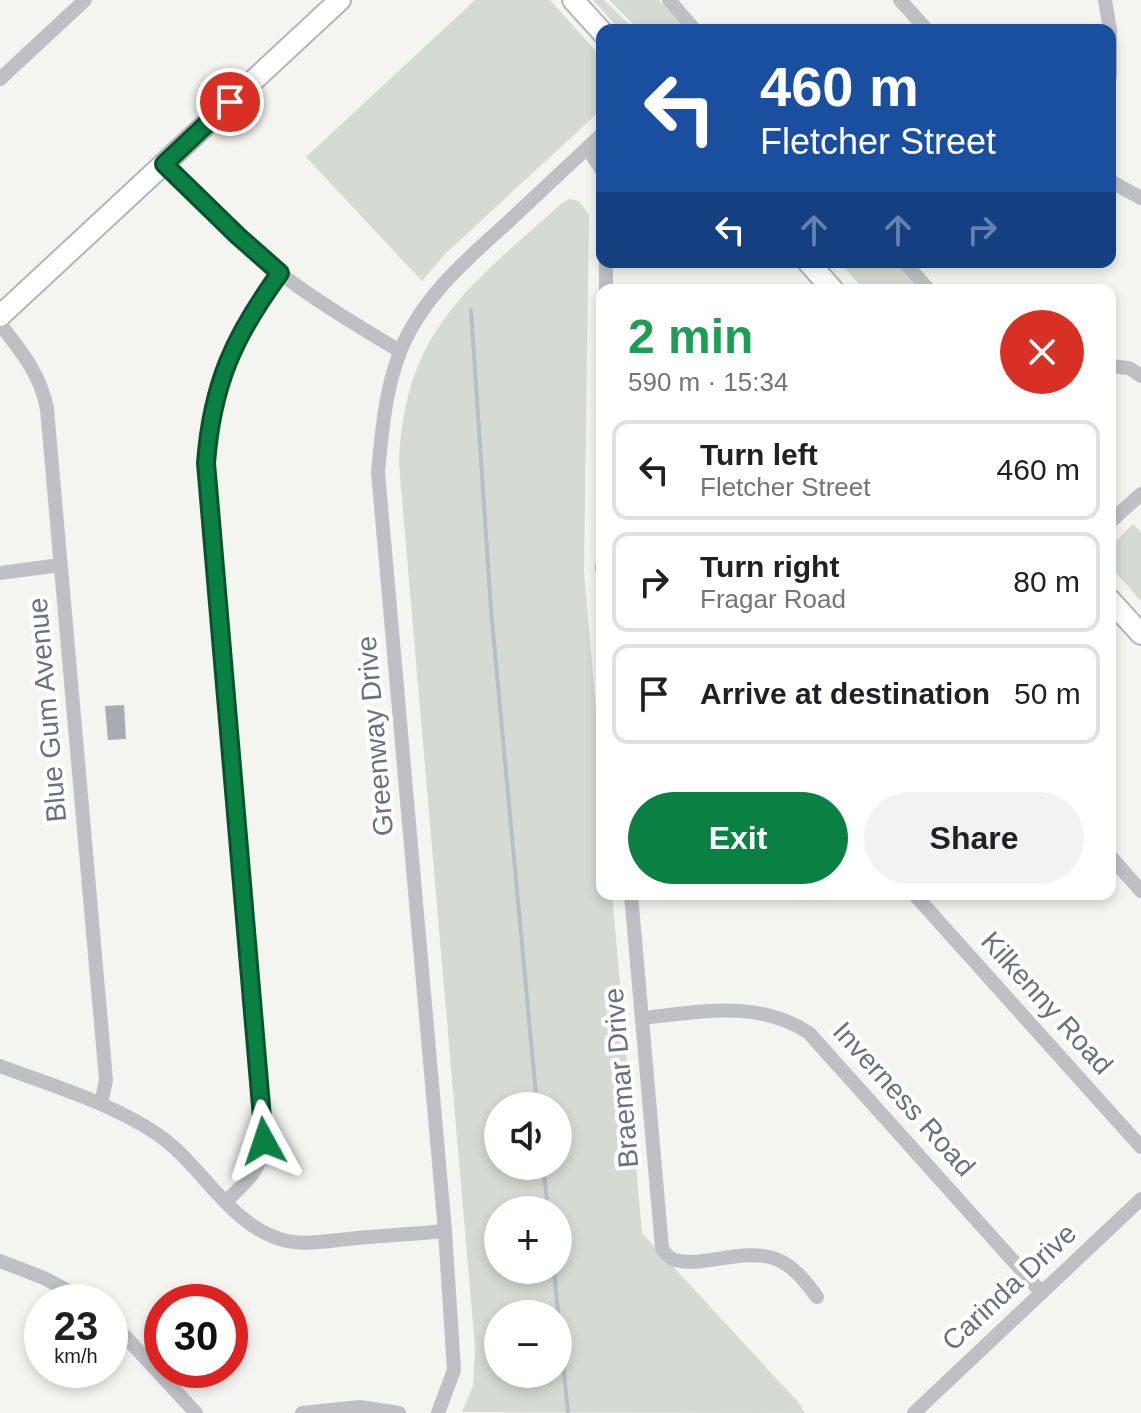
<!DOCTYPE html>
<html lang="en">
<head>
<meta charset="utf-8">
<style>
	body { margin:0; font-family:Helvetica,sans-serif; background:#f2f2f2; color:#202124; height:100vh; display:flex; flex-direction:column; font-size:30px; white-space:nowrap }
	* { box-sizing:border-box; margin:0 }
	p { font-size:26px; color:#757577 }
	.icon { flex:none; width:44px; height:44px; fill:none; stroke:currentColor; stroke-width:2; stroke-linecap:round; stroke-linejoin:round }
	.map { position:relative; flex:1; overflow:hidden }
	.details { position:absolute; left:596px; top:284px; width:520px; height:616px; display:flex; flex-direction:column; background:#fff; border-radius:16px; box-shadow:0 4px 12px #0003 }
	.details>* { flex:none }
	.guide { position:absolute; left:596px; top:24px; width:520px; height:244px; border-radius:16px; box-shadow:0 4px 12px #0003; background:#1a4fa0; color:#fff; overflow:hidden }
	.fabs { position:absolute; left:484px; top:1092px; display:grid; gap:16px }
	.fabs a { display:grid; place-items:center; width:88px; height:88px; border-radius:50%; background:#fff; box-shadow:0 4px 12px #0003; font-size:40px }
	.speed { position:absolute; left:24px; top:1284px; display:flex; gap:16px; font-size:40px; font-weight:700; text-align:center }
	.speed>* { display:grid; place-content:center; width:104px; height:104px; border-radius:50%; background:#fff; box-shadow:0 4px 12px #0003; line-height:1 }
	.speed small { font-size:20px; font-weight:400 }
	.speed .limit { border:12px solid #d22; background:#fff; color:#111 }
	.pin { position:absolute; display:grid; place-items:center; width:68px; height:68px; color:#fff; margin:-34px; border:4px solid #fff; border-radius:50%; box-shadow:0 2px 8px #0007 }
	.me { position:absolute; width:88px; margin:-44px; rotate:355deg; stroke-linejoin:round; filter:drop-shadow(0 0 6px #0008) }
	.turn { display:flex; align-items:center; gap:28px; height:168px; padding:0 32px; font-size:36px }
	.turn .icon { width:104px; height:104px; stroke-width:2.5 }
	.turn b { display:block; font-size:56px; line-height:68px }
	.lanes { display:flex; align-items:center; height:76px; padding:0 32px; background:#0003; justify-content:center; gap:40px; direction:ltr }
	.lanes .off { opacity:.35 }
	.round { display:grid; place-items:center; flex:none; width:84px; height:84px; border-radius:42px; background:#f2f2f2 }
	.overview { display:flex; align-items:center; justify-content:space-between; height:136px; padding:0 32px }
	h1 { font-size:48px; font-weight:800; line-height:60px; color:#1e9e55 }
	.primary-button { display:flex; gap:16px; margin-top:auto; padding:16px 32px }
	.primary-button a { flex:1; height:92px; border-radius:48px; background:#0b8043; color:#fff; font-size:32px; font-weight:800; line-height:92px; text-align:center }
	.primary-button a+a { background:#f2f2f2; color:#202124 }
	ul { padding:0; list-style:none }
	li { display:flex; align-items:center; gap:24px; height:100px; margin:0 16px 12px; padding:0 16px; border:4px solid #e0e0e0; border-radius:16px }
	li div { flex:1 }
	li b { display:block; font-size:30px }
	li em { font-style:normal }
	.map>svg:first-child { display:block }
	.green { fill:#d5dad2; fill-rule:evenodd }
	.lines { fill:none; stroke-linecap:round; stroke-linejoin:round }
	.stream { stroke:#b7c0c4; stroke-width:4 }
	.building { fill:#a7acb2 }
	.secondary-casing { stroke:#b2b6ba; stroke-width:24 }
	.street { stroke:#bec0c4; stroke-width:14 }
	.secondary { stroke:#fff; stroke-width:20 }
	.route-casing { stroke:#07532c; stroke-width:20 }
	.route { stroke:#0b8043; stroke-width:14 }
	.labels { text-anchor:middle; dominant-baseline:central; stroke-width:8; stroke-linejoin:round; paint-order:stroke }
	.street-label { font-size:28px; fill:#67727e; stroke:#fff }
</style>
</head>
<body>
<div class="map">
<svg width="1141" height="1413" viewBox="0 0 1141 1413">
	<rect width="100%" height="100%" fill="#f4f4f1"/>
	<g class="green">
		<path d="M 475,0 L 550,0 L 602,58 L 602,109 L 445,254 L 422,281 L 306,157 Z"/>
		<path d="M 593,0 L 604,0 L 635,30 L 620,30 Z"/>
		<path d="M 609,0 L 659,0 L 686,30 L 639,30 Z"/>
		<path d="M 569,199 L 579,201 L 589,215 L 584,572 L 602,778 L 602,894 L 612,894 L 642,1233 L 799,1403 L 805,1413 L 462,1412 L 473,1386 L 475,1347 L 399,464 C 404,329 470,286 562,203 ZM 498,1106 L 558,1106 L 558,1166 L 498,1166 ZM 498,1210 L 558,1210 L 558,1270 L 498,1270 ZM 498,1314 L 558,1314 L 558,1374 L 498,1374 Z"/>
		<path d="M 840,262 L 894,262 L 919,290 L 864,290 Z"/>
		<path d="M 1133,524 L 1141,533 L 1141,601 L 1110,566 L 1110,547 Z"/>
	</g>
	<g class="lines">
		<g class="stream">
			<path d="M 471,310 L 491,610 L 537,1106"/>
			<path d="M 543,1166 L 548,1210"/>
			<path d="M 554,1270 L 568,1413"/>
		</g>
	</g>
	<path class="building" d="M 124,705 L 126,739 L 108,740 L 105,706 Z"/>
	<g class="lines">
		<defs>
			<g id="secondary">
				<path d="M 573,0 L 602,32"/>
				<path d="M 808,262 L 833,290"/>
				<path d="M 0,316 L 340,0"/>
				<path d="M 1110,600 L 1141,634"/>
			</g>
		</defs>
		<use href="#secondary" class="secondary-casing"/>
		<g class="street">
			<path d="M 669,0 L 695,30"/>
			<path d="M 900,0 L 927,30"/>
			<path d="M 1105,0 L 1110,30"/>
			<path d="M 1110,32 L 1110,76"/>
			<path d="M 0,79 L 85,0"/>
			<path d="M 587,148 L 602,170"/>
			<path d="M 164,164 C 202,201 239,241 281,274 C 319,303 359,327 400,351"/>
			<path d="M 1110,181 L 1141,198"/>
			<path d="M 904,262 L 929,290"/>
			<path d="M 606,290 L 606,262"/>
			<path d="M 0,324 C 21,351 41,375 47,409 L 106,1080 L 101,1104"/>
			<path d="M 1110,366 L 1129,368 L 1141,376"/>
			<path d="M 1110,522 L 1141,494"/>
			<path d="M 602,566 L 602,569"/>
			<path d="M 0,573 L 60,565"/>
			<path d="M 1110,856 L 1141,891"/>
			<path d="M 631,894 L 662,1248 C 666,1254 668,1258 675,1260 C 703,1268 744,1247 776,1259 C 794,1266 806,1282 817,1297"/>
			<path d="M 914,894 L 1141,1147"/>
			<path d="M 643,1018 C 700,1012 757,999 809,1033 L 1041,1292"/>
			<path d="M 0,1066 C 53,1086 109,1102 157,1134 C 203,1165 230,1228 287,1241 C 307,1245 328,1241 348,1239 C 380,1236 412,1234 445,1231"/>
			<path d="M 226,1201 C 245,1184 263,1168 264,1141 L 206,463 C 213,384 233,336 280,273"/>
			<path d="M 0,1261 L 44,1278 L 89,1302"/>
			<path d="M 110,1320 L 196,1413"/>
			<path d="M 302,1413 L 360,1407 L 399,1413"/>
			<path d="M 438,1413 L 454,1370 L 445,1231 L 378,472 C 382,431 385,391 400,352 C 421,298 466,260 508,222 C 539,193 571,163 602,134"/>
			<path d="M 914,1413 L 1141,1199"/>
		</g>
		<use href="#secondary" class="secondary"/>
	</g>
	<g class="lines">
		<defs>
			<path id="route" d="M 230,102 L 164,164 L 238,236 L 280,273 C 234,336 212,384 206,463 L 264,1141"/>
		</defs>
		<use href="#route" class="route-casing"/>
		<use href="#route" class="route"/>
	</g>
	<g class="labels">
		<g class="street-label">
			<text transform="translate(47 710) rotate(-95)">Blue Gum Avenue</text>
			<text transform="translate(375 736) rotate(-95)">Greenway Drive</text>
			<text transform="translate(1047 1003) rotate(48)">Kilkenny Road</text>
			<text transform="translate(621 1078) rotate(-95)">Braemar Drive</text>
			<text transform="translate(904 1099) rotate(48)">Inverness Road</text>
			<text transform="translate(1009 1287) rotate(-43)">Carinda Drive</text>
		</g>
	</g>
</svg>
<div class="fabs">
<a><svg class="icon" aria-label="sound" viewBox="0 0 24 24"><path d="M4 9h4l5-4v14l-5-4H4zM17 9q2 3 0 6"/></svg></a>
<a>+</a>
<a>−</a>
</div>
<div class="speed"><div>23<small>km/h</small></div><div class="limit">30</div></div>
<div class="pin" style="left:230px;top:102px;background:#d93025"><svg class="icon" aria-label="arrive" viewBox="0 0 24 24"><path d="M6 21V4h12l-3 4 3 4H6"/></svg></div>
<svg class="me" style="left:264px;top:1141px" viewBox="-20 -20 40 40"><path d="M0-17L14 15 0 8-14 15z" fill="#0b8043" stroke="#fff" stroke-width="4"/></svg>
<div class="guide">
<div class="turn"><svg class="icon" aria-label="left" viewBox="0 0 24 24"><path d="M17 20v-9H6M10 6l-5 5 5 5"/></svg><div><b>460 m</b>Fletcher Street</div></div>
<div class="lanes"><svg class="icon" aria-label="left" viewBox="0 0 24 24"><path d="M17 20v-9H6M10 6l-5 5 5 5"/></svg><svg class="icon off" aria-label="ahead" viewBox="0 0 24 24"><path d="M12 20V5M6 11l6-6 6 6"/></svg><svg class="icon off" aria-label="ahead" viewBox="0 0 24 24"><path d="M12 20V5M6 11l6-6 6 6"/></svg><svg class="icon off" aria-label="right" viewBox="0 0 24 24"><path d="M7 20v-9h11M14 6l5 5-5 5"/></svg></div>
</div>
<section class="details">
<div class="overview"><div><h1>2 min</h1><p>590 m · 15:34</p></div><a class="round" style="background:#d93025;color:#fff"><svg class="icon" aria-label="close" viewBox="0 0 24 24"><path d="M6 6l12 12M18 6L6 18"/></svg></a></div>
<ul>
<li><svg class="icon" aria-label="left" viewBox="0 0 24 24"><path d="M17 20v-9H6M10 6l-5 5 5 5"/></svg><div><b>Turn left</b><p>Fletcher Street</p></div><em>460 m</em></li>
<li><svg class="icon" aria-label="right" viewBox="0 0 24 24"><path d="M7 20v-9h11M14 6l5 5-5 5"/></svg><div><b>Turn right</b><p>Fragar Road</p></div><em>80 m</em></li>
<li><svg class="icon" aria-label="arrive" viewBox="0 0 24 24"><path d="M6 21V4h12l-3 4 3 4H6"/></svg><div><b>Arrive at destination</b></div><em>50 m</em></li>
</ul>
<div class="primary-button"><a>Exit</a><a>Share</a></div>
</section>
</div>
</body>
</html>
